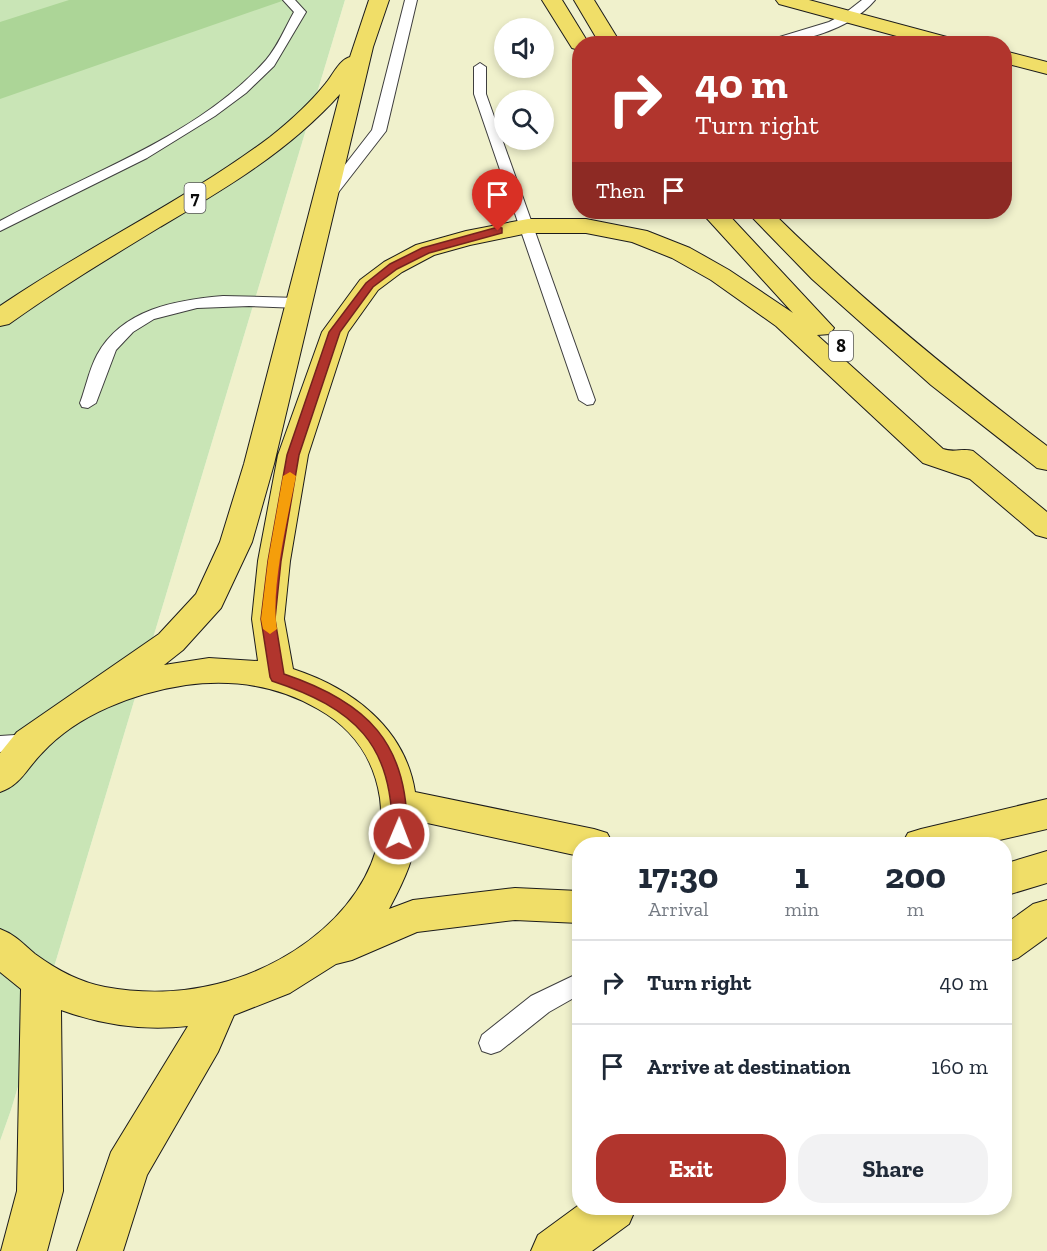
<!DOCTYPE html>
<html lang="en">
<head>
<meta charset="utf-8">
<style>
	body { margin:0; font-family:"Zilla Slab",serif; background:#f2f2f3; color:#1f2937; height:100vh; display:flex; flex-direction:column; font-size:22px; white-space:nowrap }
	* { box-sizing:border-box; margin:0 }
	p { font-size:20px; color:#747a83 }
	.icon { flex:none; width:33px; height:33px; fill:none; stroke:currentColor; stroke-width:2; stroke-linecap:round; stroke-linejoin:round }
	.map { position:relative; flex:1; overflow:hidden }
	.drawer { position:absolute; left:572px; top:837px; width:440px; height:378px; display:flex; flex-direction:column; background:#fff; border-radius:24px; box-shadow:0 3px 9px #0003 }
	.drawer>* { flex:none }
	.top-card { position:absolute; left:572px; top:36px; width:440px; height:183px; border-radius:24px; box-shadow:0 3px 9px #0003; background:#b1352d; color:#fff; overflow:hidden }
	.fabs { position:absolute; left:494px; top:18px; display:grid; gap:12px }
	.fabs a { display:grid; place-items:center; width:60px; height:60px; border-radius:50%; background:#fff; box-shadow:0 3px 9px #0003; font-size:30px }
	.pin { position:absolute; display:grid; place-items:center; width:51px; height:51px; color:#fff; margin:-62px -26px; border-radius:50% 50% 50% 0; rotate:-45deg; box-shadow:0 0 6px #0007 }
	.pin .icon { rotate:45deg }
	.me { position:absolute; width:66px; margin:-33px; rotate:1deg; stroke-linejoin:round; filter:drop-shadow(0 0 4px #0008) }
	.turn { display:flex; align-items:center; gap:21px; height:126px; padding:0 24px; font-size:27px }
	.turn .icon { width:78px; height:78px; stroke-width:2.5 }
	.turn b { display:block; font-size:42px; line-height:51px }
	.then { display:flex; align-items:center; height:57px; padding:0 24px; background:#0003; gap:12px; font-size:22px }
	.eta { display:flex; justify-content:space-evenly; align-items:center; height:102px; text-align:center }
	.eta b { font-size:36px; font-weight:700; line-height:42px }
	.action { display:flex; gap:12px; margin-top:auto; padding:12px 24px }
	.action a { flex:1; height:69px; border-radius:24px; background:#b1352d; color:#fff; font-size:24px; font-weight:700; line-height:69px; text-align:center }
	.action a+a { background:#f2f2f3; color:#1f2937 }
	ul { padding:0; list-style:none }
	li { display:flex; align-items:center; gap:18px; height:84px; padding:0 24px; border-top:2px solid #e0e1e3 }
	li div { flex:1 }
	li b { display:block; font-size:22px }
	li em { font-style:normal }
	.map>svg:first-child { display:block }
	.farmland { fill:#f0f1cc; fill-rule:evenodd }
	.green { fill:#c9e5b6 }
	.forest { fill:#acd597 }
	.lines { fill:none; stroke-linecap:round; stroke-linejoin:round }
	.service-casing { stroke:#3e3e3e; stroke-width:2 }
	.primary-casing { stroke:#1c1c1c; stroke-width:2 }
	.service { fill:#fff; fill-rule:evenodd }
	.primary { fill:#f0de68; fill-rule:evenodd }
	.route { fill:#b1352d; stroke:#73221d; stroke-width:1.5 }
	.slow { fill:#f59e0b }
	.labels { text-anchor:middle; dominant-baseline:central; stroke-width:6; stroke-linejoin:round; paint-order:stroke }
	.shield { fill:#fff; stroke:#545454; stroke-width:1.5 }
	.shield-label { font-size:18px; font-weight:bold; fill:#0b0b0b }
</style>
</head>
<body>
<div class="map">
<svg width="1047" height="1251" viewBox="0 0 1047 1251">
	<rect width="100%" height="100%" fill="#fefcea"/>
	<path class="farmland" d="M 345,0 L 1047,0 L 1047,1251 L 0,1251 L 0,1141 L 11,1110 ZM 504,28 L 543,28 L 543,68 L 504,68 ZM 579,44 L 1004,44 L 1004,212 L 579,212 ZM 504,100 L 543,100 L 543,140 L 504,140 ZM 579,844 L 1004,844 L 1004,1208 L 579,1208 Z"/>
	<path class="green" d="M 0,0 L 345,0 L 11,1110 L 0,1141 Z"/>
	<path class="forest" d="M 69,0 L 285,0 L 0,99 L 0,22 Z"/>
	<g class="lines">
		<defs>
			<g id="service">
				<path d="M 283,0 L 295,0 L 306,12 L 274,66 L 246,93 L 215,116 L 147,158 L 0,231 L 0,221 C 89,173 197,137 266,60 C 278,46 285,28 294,12 Z"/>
				<path d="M 405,0 L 417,0 L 386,131 L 330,203 L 320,203 L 318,200 L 320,197 L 372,130 Z"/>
				<path d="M 862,0 L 875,0 C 848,32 796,44 756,44 L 829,22 L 844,14 Z"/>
				<path d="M 480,63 L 486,67 L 486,94 L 595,400 L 593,404 L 587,405 L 579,400 L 474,94 L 474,67 Z"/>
				<path d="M 223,296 L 299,298 L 307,303 L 299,308 L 249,306 L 197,308 L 154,319 L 133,332 L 116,350 L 96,403 L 88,408 L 82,407 L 80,403 C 86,387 89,370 97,355 C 122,309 176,300 223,296 Z"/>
				<path d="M 30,734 L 37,736 L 40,742 L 37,748 L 0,752 L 0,736 Z"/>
				<path d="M 579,973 L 579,995 L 549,1012 L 500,1051 L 491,1054 L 482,1051 L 479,1043 L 482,1035 L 531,996 Z"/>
			</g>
			<g id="primary">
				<path d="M 369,0 L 389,0 L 373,47 L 274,464 L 252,542 L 221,608 L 183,650 L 164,665 L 209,658 L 258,661 L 252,619 L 258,561 L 278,455 L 322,332 L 360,280 L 384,262 L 416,245 L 466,231 L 528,219 L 586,219 L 647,231 L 690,248 L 729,270 L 793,313 L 701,212 L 726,212 L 834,328 L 830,334 L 817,335 L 943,449 C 954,453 962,448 973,451 L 1047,512 L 1047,538 L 1036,535 L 970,479 L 923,463 L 776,326 L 711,280 L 672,258 L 632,242 L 586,233 L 528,233 L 470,245 L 434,255 L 402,272 L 378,290 L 348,332 L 308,455 L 290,561 L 284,619 L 293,669 C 351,688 405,727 415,792 L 594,829 L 607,833 L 613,844 L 579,844 L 579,856 L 418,821 C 417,854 404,881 389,909 L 413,900 L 515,888 L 579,891 L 579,923 L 515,920 L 417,932 L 352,960 L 336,964 L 290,993 L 234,1015 L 218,1052 L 147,1175 L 123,1251 L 77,1251 L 111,1152 L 188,1026 C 145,1031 102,1025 61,1010 L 63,1191 L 47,1251 L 1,1251 L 17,1191 L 21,989 L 0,972 L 0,929 C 16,935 23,944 35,954 C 57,970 79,982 105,987 C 143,994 181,993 217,984 C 301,964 392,891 380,798 C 374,758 352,728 318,709 C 277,685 232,679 186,685 C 134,693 78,714 42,753 C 27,768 21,785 0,792 L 0,753 L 17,732 L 159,634 L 196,594 L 220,542 L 244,464 L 340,94 C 289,151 226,188 160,227 C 109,258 58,289 9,324 L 0,326 L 0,306 C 88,246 185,201 270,137 C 290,121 310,103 326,83 C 333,75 339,60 350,57 Z"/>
				<path d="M 542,0 L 562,0 L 589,44 L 579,44 L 579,50 L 572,48 Z"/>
				<path d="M 574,0 L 594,0 L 621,44 L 600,44 Z"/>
				<path d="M 776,0 L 809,0 L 958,40 L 961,44 L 926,44 L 779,4 Z"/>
				<path d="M 1004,51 L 1047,62 L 1047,74 L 1004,63 Z"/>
				<path d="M 747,212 L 772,212 C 858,297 951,373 1047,446 L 1047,470 L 1037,468 L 931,385 L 812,279 Z"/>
				<path d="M 1047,799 L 1047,829 L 982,844 L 902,844 L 908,833 L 921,829 Z"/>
				<path d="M 1047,851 L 1047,883 L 1004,896 L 1004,864 Z"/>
				<path d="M 1047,900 L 1047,937 L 1018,958 L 1004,963 L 1004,925 L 1033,904 Z"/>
				<path d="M 579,1205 L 579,1208 L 636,1208 L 629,1224 L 592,1251 L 531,1251 L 538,1235 Z"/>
			</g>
		</defs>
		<use href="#service" class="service-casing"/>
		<use href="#primary" class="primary-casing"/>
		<use href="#service" class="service"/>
		<use href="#primary" class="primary"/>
	</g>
	<path class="route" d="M 498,227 L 502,228 L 502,233 L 429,253 L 397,269 L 373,287 L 340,332 L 299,455 L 281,561 L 275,619 L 284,674 C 367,702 409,743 407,834 L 405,839 L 399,841 L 394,839 L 392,834 C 394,744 354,708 272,681 L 270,677 L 261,619 L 268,561 L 287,455 L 329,332 L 366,283 L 390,264 L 422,248 Z"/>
	<path class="slow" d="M 290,472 L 296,476 C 288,517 270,589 277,629 L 270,634 L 263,629 L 261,619 L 268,561 L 283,476 Z"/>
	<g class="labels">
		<g class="shield">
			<rect x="184.5" y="183" width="21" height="30" rx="4.5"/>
			<rect x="829" y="331" width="24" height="30" rx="4.5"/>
		</g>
		<g class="shield-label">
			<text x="195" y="198">7</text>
			<text x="841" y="346">8</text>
		</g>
	</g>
</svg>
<div class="fabs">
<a><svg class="icon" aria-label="sound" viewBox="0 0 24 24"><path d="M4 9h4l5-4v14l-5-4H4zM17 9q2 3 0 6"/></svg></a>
<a><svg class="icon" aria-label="search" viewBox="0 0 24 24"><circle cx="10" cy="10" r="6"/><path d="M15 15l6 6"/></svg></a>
</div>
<div class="pin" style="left:498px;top:231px;background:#d93025"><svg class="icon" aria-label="arrive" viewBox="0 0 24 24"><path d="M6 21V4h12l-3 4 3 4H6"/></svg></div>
<svg class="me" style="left:399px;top:834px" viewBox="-20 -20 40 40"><circle r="17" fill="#b1352d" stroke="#fff" stroke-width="3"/><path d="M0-11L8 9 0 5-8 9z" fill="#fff"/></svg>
<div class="top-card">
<div class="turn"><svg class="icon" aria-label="right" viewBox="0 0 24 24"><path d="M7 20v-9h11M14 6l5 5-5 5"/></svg><div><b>40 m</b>Turn right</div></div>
<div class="then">Then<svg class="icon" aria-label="arrive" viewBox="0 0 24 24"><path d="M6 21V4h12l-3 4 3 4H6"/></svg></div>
</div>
<section class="drawer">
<div class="eta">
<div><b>17:30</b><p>Arrival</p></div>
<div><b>1</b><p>min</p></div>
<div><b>200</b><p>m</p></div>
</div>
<ul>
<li><svg class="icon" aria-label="right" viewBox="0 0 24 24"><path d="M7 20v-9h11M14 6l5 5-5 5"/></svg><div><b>Turn right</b></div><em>40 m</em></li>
<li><svg class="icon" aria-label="arrive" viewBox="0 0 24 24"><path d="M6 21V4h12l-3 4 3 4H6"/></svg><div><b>Arrive at destination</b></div><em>160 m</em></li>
</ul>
<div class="action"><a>Exit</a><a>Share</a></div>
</section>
</div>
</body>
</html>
